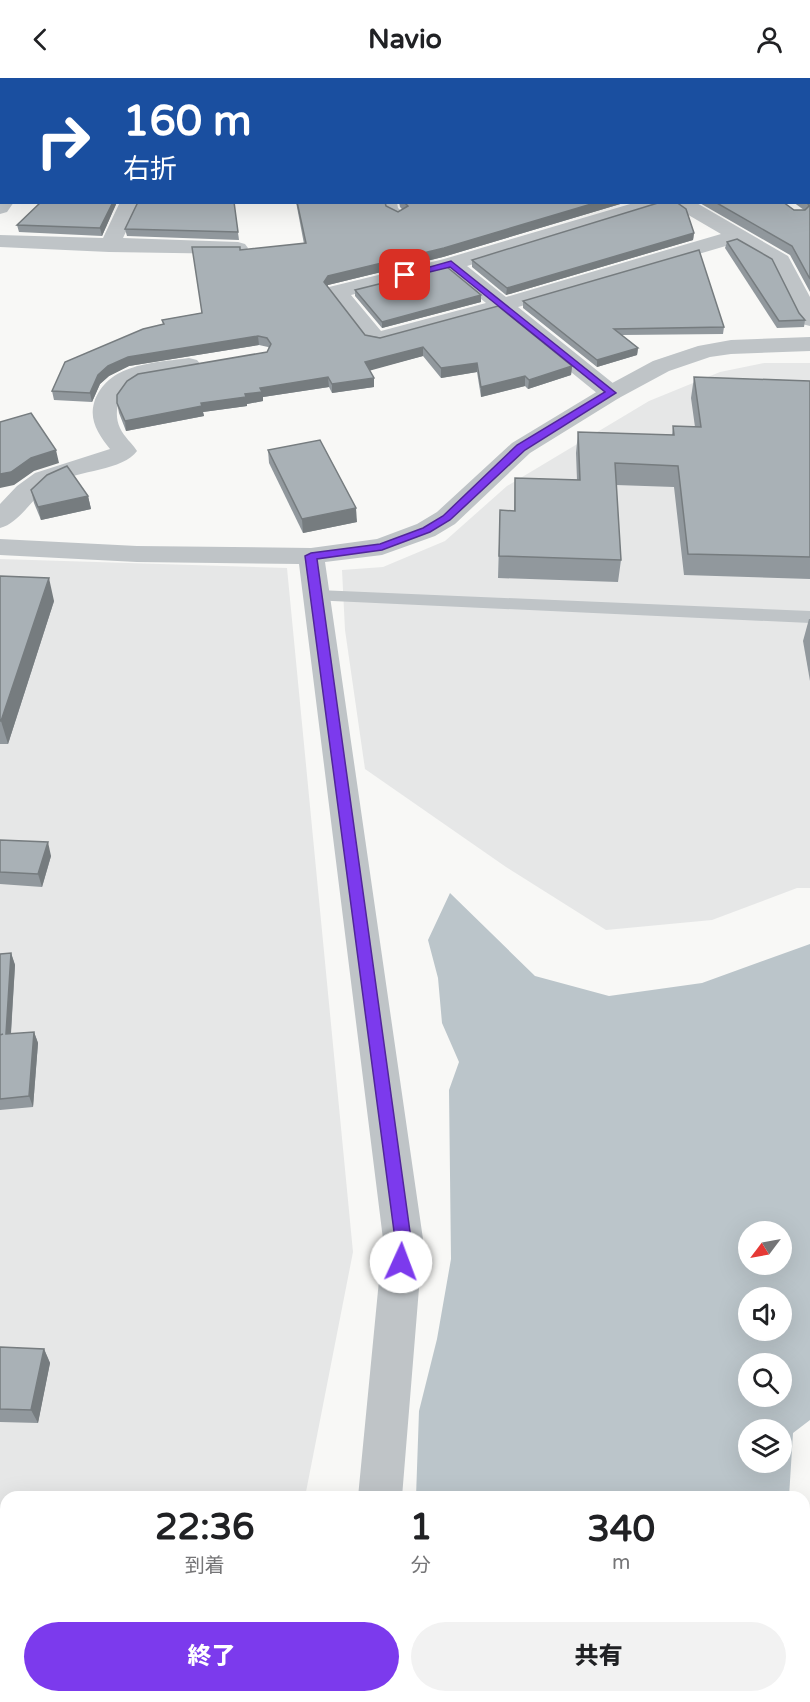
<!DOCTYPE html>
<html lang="ja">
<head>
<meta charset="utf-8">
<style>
	body { margin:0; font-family:"Varela Round","Noto Sans JP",sans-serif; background:#f2f2f2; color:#202124; height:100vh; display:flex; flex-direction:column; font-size:22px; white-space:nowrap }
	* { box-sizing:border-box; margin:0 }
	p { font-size:20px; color:#757577 }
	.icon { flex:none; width:33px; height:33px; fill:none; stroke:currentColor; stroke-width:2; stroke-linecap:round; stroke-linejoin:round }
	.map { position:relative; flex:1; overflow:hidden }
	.details { position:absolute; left:0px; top:1413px; width:810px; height:212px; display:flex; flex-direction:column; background:#fff; border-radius:18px 18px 0 0; box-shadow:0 6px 24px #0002 }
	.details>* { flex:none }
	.guide { position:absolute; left:0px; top:0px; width:810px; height:126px; box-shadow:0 6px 24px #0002; background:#1a4fa0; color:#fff; overflow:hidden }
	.needle { width:39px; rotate:238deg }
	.buttons { position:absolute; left:738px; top:1143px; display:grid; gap:12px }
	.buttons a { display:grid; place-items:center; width:54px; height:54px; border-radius:50%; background:#fff; box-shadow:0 6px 24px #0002; font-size:30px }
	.pin { position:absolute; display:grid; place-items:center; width:51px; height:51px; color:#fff; margin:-26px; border-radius:12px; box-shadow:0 3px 9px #0006 }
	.me { position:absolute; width:66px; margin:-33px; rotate:2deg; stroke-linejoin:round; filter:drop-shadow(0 0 4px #0008) }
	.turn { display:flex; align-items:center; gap:21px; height:126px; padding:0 24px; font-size:27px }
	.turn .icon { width:78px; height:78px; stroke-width:2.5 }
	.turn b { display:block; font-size:42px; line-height:51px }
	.eta { display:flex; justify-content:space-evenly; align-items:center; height:102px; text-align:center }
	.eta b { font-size:36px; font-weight:800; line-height:42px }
	.action { display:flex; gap:12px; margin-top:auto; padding:12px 24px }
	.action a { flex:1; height:69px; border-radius:36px; background:#7c3aed; color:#fff; font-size:24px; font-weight:800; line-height:69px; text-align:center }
	.action a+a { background:#f2f2f2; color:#202124 }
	header { display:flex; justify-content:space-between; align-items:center; height:78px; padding:0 24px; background:#fff; font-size:27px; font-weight:800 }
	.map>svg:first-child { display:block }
	.built { fill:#e6e7e7 }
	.water { fill:#bbc5ca; fill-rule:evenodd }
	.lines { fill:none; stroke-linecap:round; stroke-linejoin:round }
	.service { fill:#bfc4c7; fill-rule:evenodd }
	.minor { fill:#bfc4c7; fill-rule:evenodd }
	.tertiary { fill:#bfc4c7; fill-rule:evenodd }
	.wall { fill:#91989d }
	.shaded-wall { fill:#767c7f }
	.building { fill:#a9b1b6; stroke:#767c7f; stroke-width:1.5 }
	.route { fill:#7c3aed; stroke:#51269a; stroke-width:1.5 }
</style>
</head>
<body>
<header><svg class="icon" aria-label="back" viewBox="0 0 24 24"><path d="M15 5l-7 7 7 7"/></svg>Navio<svg class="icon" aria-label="person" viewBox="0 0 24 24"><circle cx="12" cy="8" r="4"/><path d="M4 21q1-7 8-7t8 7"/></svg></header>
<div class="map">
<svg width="810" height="1624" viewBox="0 0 810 1624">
	<rect width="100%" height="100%" fill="#f8f8f6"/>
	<g class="built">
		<path d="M 764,285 L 810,285 L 810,810 L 797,810 L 712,842 L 606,852 L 506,789 L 365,691 L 345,552 L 342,492 L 383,489 L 445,463 L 507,408 L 649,323 L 720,294 Z"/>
		<path d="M 0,481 L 287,490 L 353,1174 L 305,1419 L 6,1419 L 6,1450 L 0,1449 Z"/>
	</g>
	<path class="water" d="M 450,815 L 535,898 L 609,918 L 702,905 L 810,866 L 810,1342 L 793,1355 L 789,1419 L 416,1419 L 419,1333 L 437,1261 L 451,1181 L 449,1012 L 459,984 L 442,945 L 438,900 L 428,862 ZM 748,1154 L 782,1154 L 782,1186 L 748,1186 ZM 748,1220 L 782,1220 L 782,1252 L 748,1252 ZM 748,1286 L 782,1286 L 782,1318 L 748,1318 ZM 748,1352 L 782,1352 L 782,1384 L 748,1384 Z"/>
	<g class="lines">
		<g class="service">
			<path d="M 391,0 L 407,0 L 408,2 L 392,2 Z"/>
			<path d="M 383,124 L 397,124 L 398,130 L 406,137 L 399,141 C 389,139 386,134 383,124 Z"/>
			<path d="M 318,512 L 810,533 L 810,545 L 311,522 L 309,518 L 311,514 Z"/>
		</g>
		<g class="minor">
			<path d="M 170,0 L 191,0 L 169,2 Z"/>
			<rect x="0" y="31" width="2" height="10"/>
			<rect x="0" y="65" width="2" height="12"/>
			<path d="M 0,119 L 2,124 L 14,124 L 7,134 L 0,136 Z"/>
			<path d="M 120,124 L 140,124 L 123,160 L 238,164 L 245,166 L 248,170 L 245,174 L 238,176 L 109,174 L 0,169 L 0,157 L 103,160 Z"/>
			<path d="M 637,124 L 670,124 L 667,128 L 467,188 L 506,219 L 721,156 L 673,128 L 670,124 L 695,124 L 788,178 L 810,219 L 810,248 L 802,246 L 799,241 L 772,186 L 736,165 L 518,229 L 619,310 L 623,315 L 619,320 L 611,322 L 603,320 L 498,235 L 380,267 L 366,264 L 326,214 L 329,209 L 444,181 ZM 447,193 L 486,225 L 381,253 L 351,217 Z"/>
			<path d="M 189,280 L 197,282 L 201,287 L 197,292 C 173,298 127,293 119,323 C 116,333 116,341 120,350 C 124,359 132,365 137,373 C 124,392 78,393 56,404 C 35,414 21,445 0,450 L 0,426 L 17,408 L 35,395 L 110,371 C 99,357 89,343 94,325 C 107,285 154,285 189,280 Z"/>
		</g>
		<path class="tertiary" d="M 810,259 L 810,273 L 731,276 L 710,279 L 669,293 L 619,320 L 530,375 L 455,446 L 435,458 L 382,477 L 325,484 L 423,1161 L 402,1419 L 358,1419 L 383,1161 L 299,486 L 137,484 L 0,477 L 0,461 L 137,468 L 311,470 L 377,461 L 417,446 L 437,434 L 512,365 L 603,310 L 653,283 L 698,268 L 731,262 Z"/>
	</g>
	<g class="wall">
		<path d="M 414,0 L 713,0 L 710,2 L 417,2 Z"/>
		<path d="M 810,33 L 810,214 L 790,177 L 698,124 L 783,124 L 794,132 L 804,132 L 793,124 L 808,124 Z"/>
		<path d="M 117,124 L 102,158 L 19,154 L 17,147 Z"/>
		<path d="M 234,124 L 239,162 L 127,158 L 125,151 Z"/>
		<path d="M 296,124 L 385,124 L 386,128 L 398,134 L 403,132 L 400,129 L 399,124 L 627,124 L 443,179 L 328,207 L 327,208 L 365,257 L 572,288 L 571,297 L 528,311 L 525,308 L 481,319 L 477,294 L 441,300 L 423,278 L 369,292 L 374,300 L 374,309 L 332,315 L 329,309 L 263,319 L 263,323 L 247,326 L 247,328 L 203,334 L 204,338 L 126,353 L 119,335 L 117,325 L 267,274 L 269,270 L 268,269 L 259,267 L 129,288 L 109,298 L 100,306 L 92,324 L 54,322 L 52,313 L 163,246 L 162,242 L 201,235 L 240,172 L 304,166 Z"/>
		<path d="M 694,155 L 693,162 L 506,217 L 472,189 L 472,182 Z"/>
		<path d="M 727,164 L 805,242 L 804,249 L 777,250 L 725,170 Z"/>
		<path d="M 355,212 L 481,217 L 481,224 L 382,250 L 355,218 Z"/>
		<path d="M 523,223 L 724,249 L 723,256 L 622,257 L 638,270 L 637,277 L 597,289 L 523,230 Z"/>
		<path d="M 694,299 L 810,303 L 810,501 L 684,497 L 674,409 L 616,407 L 621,482 L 618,504 L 498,500 L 500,432 L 514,433 L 515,400 L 577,402 L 576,375 L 578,354 L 672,357 L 673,348 L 695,349 L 691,320 Z"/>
		<path d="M 268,372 L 357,444 L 303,455 L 269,385 Z"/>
		<path d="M 31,412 L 88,418 L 91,431 L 41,442 L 34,425 Z"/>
		<path d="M 0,498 L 54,523 L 8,666 L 0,666 Z"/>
		<path d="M 809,541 L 810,541 L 810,603 L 803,563 Z"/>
		<path d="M 0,762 L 51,778 L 42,809 L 0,806 Z"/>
		<path d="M 11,875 L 15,887 L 11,956 L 34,954 L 38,965 L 33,1029 L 0,1032 L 0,876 Z"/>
		<path d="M 0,1269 L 44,1271 L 50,1285 L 38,1345 L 0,1344 Z"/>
	</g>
	<g class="shaded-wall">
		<path d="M 696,0 L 713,0 L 710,2 L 692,2 Z"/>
		<path d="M 113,124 L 117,124 L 102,158 L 100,150 Z"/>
		<path d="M 598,124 L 627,124 L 443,179 L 328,207 L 324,213 L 324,204 L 328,198 Z"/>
		<path d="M 694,155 L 693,162 L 506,217 L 507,210 Z"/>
		<path d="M 481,217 L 481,224 L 382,250 L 382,244 Z"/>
		<path d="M 258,258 L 259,267 L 129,288 L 109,298 L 100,306 L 92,324 L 90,315 L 98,297 L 108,288 L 128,279 Z"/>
		<path d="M 423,269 L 423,278 L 365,294 L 365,284 Z"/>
		<path d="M 638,270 L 637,277 L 597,289 L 597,282 Z"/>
		<path d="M 477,285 L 477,294 L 441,300 L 441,290 Z"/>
		<path d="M 572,288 L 571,297 L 528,311 L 529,302 Z"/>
		<path d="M 525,298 L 525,308 L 481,319 L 481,309 Z"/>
		<path d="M 328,299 L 329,309 L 263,319 L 263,323 L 247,326 L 247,328 L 203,334 L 204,338 L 126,353 L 125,343 L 201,325 L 245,316 L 260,310 Z"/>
		<path d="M 374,300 L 374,309 L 332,315 L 332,306 Z"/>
		<path d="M 56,372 L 59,385 L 34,393 L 14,407 L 0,410 L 0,396 L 31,380 Z"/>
		<path d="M 88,418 L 91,431 L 41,442 L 38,429 Z"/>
		<path d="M 356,430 L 357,444 L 303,455 L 302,441 Z"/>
		<path d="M 49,500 L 54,523 L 8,666 L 1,643 Z"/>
		<path d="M 48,764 L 51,778 L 42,809 L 38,796 Z"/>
		<path d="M 11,875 L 15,887 L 10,968 L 6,956 Z"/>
		<path d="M 34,954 L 38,965 L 33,1029 L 29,1018 Z"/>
		<path d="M 44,1271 L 50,1285 L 38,1345 L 31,1332 Z"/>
	</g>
	<g class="building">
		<path d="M 434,0 L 696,0 L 692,2 L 438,2 Z"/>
		<path d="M 793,0 L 810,0 L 810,20 L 808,21 L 808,2 L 792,2 Z"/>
		<path d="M 808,33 L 810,33 L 810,201 L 792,168 L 715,124 L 783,124 L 794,132 L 805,132 L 809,128 L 807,124 L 808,124 Z"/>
		<path d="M 41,124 L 113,124 L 100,150 L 17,147 Z"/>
		<path d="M 138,124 L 234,124 L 238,154 L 125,151 Z"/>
		<path d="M 297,124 L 385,124 L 386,128 L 398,134 L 408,128 L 404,124 L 598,124 L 444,170 L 328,198 L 324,204 L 365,257 L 380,260 L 498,228 L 572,288 L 529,302 L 525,298 L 481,309 L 477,285 L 441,290 L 423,269 L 365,284 L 374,300 L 332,306 L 328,299 L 260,310 L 262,314 L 245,316 L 246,319 L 201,325 L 202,328 L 125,343 L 117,325 L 117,317 L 127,303 L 138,296 L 267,274 L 271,266 L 267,260 L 258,258 L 128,279 L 108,288 L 98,297 L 90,315 L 52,313 L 65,284 L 143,251 L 164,246 L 162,242 L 202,235 L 192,169 L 240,169 L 240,172 L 306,165 Z"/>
		<path d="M 661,124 L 676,124 L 686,131 L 694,155 L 507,210 L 472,182 Z"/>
		<path d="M 737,161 L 772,181 L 799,235 L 805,242 L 779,243 L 727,164 Z"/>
		<path d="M 699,172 L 724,249 L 614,251 L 638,270 L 597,282 L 523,223 Z"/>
		<path d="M 447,189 L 481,217 L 382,244 L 355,212 Z"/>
		<path d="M 694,299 L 810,303 L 810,479 L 688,476 L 678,388 L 615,385 L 621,482 L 499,478 L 500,432 L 515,433 L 515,400 L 580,402 L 578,354 L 674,357 L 673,348 L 701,349 Z"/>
		<path d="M 31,335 L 56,372 L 31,380 L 11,394 L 0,396 L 0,344 Z"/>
		<path d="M 320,362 L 356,430 L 302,441 L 268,372 Z"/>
		<path d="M 67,388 L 88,418 L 38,429 L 31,412 L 47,397 Z"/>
		<path d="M 0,498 L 49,500 L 1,643 L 0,643 Z"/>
		<path d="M 0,762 L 48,764 L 38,796 L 0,794 Z"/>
		<path d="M 11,875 L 6,956 L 34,954 L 29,1018 L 0,1021 L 0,957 L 3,956 L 0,957 L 0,876 Z"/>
		<path d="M 0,1269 L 44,1271 L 31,1332 L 0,1331 Z"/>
	</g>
	<path class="route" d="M 451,183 L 616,315 L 525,372 L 450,442 L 430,454 L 382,472 L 317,481 L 411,1161 L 407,1190 L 401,1192 L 395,1190 L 393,1184 L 395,1161 L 305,478 L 311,475 L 380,466 L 423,450 L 443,438 L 517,367 L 605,314 L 450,189 L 405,200 L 401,197 Z"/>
</svg>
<div class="buttons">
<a><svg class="needle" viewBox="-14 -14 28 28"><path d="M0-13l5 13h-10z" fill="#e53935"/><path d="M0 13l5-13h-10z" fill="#757577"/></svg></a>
<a><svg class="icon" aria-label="sound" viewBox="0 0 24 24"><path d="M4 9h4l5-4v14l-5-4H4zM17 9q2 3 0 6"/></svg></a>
<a><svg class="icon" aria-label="search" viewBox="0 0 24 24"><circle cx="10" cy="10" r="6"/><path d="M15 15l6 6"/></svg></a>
<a><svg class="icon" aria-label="layers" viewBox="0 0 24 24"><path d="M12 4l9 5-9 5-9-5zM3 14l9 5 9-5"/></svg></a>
</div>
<div class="pin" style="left:405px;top:197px;background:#d93025"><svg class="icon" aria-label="arrive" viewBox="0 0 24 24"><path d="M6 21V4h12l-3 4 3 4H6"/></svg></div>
<svg class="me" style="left:401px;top:1184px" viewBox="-20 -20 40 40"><circle r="19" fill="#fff"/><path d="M0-13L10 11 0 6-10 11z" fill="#7c3aed"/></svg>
<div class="guide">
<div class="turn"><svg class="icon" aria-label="right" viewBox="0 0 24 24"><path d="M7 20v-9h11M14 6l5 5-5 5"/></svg><div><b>160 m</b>右折</div></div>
</div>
<section class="details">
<div class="eta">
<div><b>22:36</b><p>到着</p></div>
<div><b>1</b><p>分</p></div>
<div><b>340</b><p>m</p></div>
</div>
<div class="action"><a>終了</a><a>共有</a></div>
</section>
</div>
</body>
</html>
